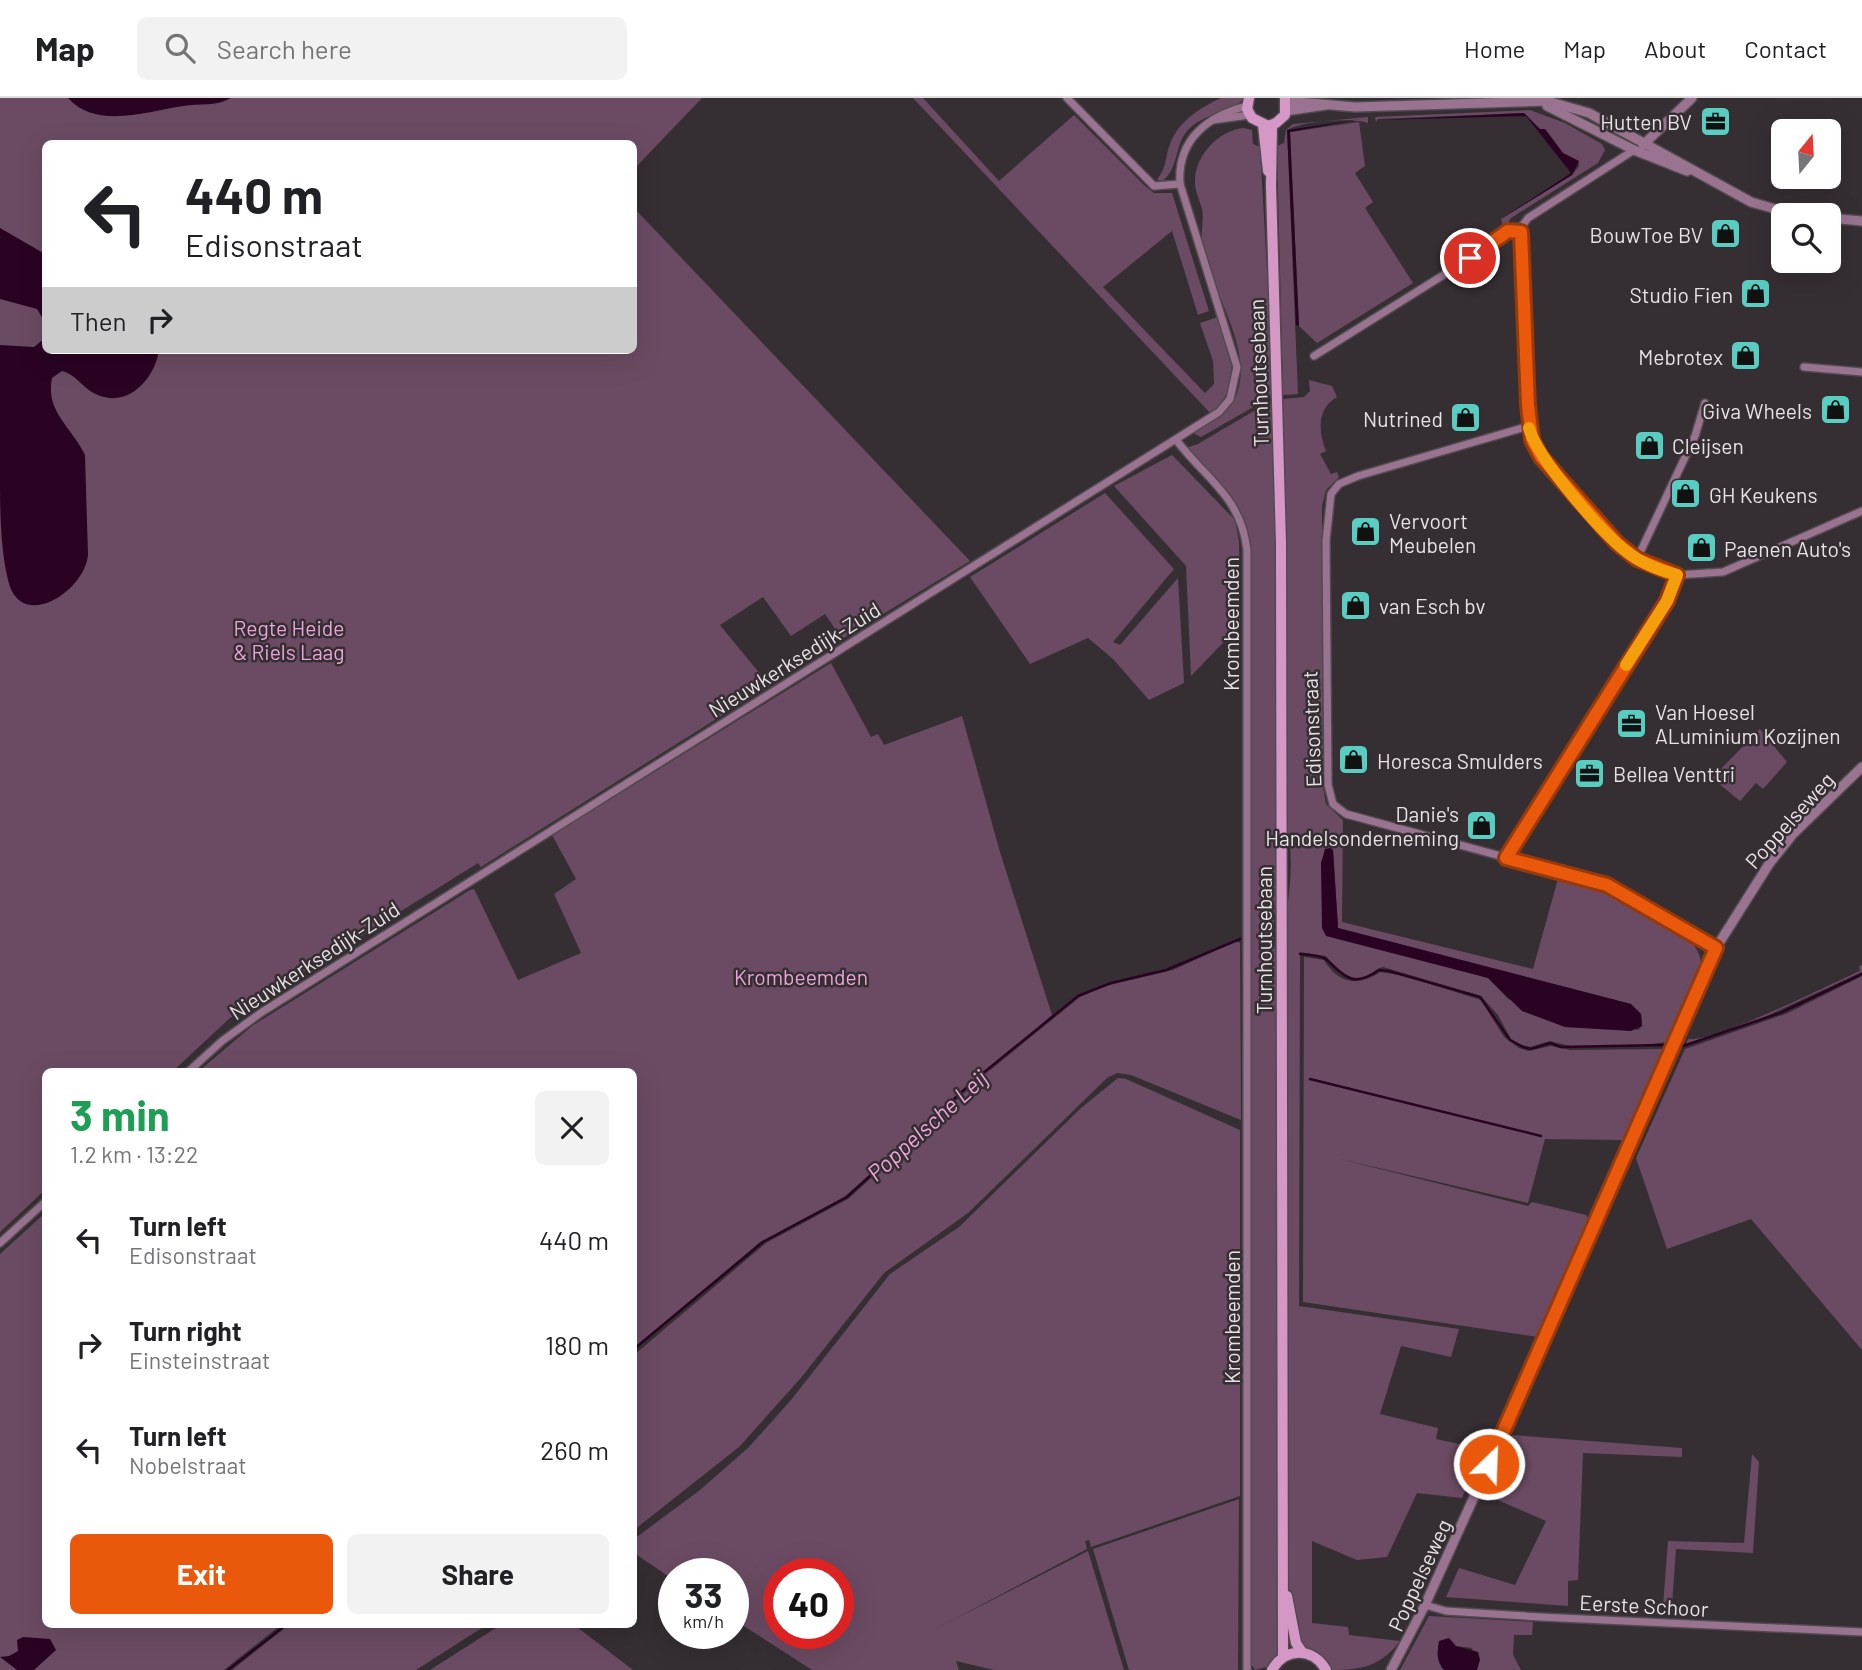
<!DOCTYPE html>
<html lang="en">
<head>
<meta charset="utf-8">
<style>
	body { margin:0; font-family:Barlow,sans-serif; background:#f2f2f2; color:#202124; height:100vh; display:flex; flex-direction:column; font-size:26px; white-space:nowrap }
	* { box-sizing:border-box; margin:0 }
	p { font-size:23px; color:#757577 }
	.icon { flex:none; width:38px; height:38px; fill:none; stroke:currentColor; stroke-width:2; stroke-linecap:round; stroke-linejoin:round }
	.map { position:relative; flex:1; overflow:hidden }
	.drawer { position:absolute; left:42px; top:970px; width:595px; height:560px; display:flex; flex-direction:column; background:#fff; border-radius:10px; box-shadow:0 7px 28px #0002 }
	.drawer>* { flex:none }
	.hud { position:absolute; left:42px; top:42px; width:595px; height:214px; border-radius:10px; box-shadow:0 7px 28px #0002; background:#fff; color:#202124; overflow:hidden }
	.needle { width:46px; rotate:18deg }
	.controls { position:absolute; left:1771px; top:21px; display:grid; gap:14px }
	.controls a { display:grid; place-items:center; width:70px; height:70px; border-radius:10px; background:#fff; box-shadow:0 7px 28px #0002; font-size:35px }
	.speed { position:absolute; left:658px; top:1460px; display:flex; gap:14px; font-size:35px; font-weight:700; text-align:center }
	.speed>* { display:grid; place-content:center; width:91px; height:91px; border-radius:50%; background:#fff; box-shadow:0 7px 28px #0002; line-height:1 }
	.speed small { font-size:18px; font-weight:400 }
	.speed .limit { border:10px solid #d22; background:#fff; color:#111 }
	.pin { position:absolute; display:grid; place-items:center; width:60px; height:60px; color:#fff; margin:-30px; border:4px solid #fff; border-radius:50%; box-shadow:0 2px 7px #0007 }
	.me { position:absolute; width:77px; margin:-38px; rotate:24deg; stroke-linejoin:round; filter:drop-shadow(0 0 5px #0008) }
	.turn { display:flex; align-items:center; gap:24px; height:147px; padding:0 28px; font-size:32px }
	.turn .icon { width:91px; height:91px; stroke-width:2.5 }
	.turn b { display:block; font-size:49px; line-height:60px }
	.then { display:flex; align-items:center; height:66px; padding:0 28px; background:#0003; gap:14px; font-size:26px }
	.round { display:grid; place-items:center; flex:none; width:74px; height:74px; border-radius:10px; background:#f2f2f2 }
	.overview { display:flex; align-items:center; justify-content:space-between; height:119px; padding:0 28px }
	h1 { font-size:42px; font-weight:700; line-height:52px; color:#1e9e55 }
	.button { display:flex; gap:14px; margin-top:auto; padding:14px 28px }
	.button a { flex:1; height:80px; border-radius:10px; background:#ea580c; color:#fff; font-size:28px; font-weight:700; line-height:80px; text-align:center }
	.button a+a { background:#f2f2f2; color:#202124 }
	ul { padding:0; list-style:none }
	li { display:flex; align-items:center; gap:21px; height:105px; padding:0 28px }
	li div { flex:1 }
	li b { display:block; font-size:26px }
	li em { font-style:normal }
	header { display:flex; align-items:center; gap:42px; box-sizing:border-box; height:98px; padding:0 35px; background:#fff; border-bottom:2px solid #e0e0e0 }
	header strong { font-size:33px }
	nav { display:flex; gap:38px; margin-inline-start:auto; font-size:24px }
	.search { width:490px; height:63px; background:#f2f2f2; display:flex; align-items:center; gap:18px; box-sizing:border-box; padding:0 24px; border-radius:10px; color:#757577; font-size:26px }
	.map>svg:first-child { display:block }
	.green { fill:#6b4b63; fill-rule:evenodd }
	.water { fill:#2a0323 }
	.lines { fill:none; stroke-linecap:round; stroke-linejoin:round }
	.stream { stroke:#2a0323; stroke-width:2.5 }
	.minor-casing { stroke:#514b4f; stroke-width:10 }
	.tertiary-casing { stroke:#514b4f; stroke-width:12 }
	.secondary-casing { stroke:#514b4f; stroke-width:13 }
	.minor { stroke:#997390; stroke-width:7 }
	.tertiary { stroke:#997390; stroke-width:9 }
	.secondary { stroke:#d598c6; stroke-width:10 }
	.route-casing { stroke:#983908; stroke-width:18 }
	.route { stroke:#ea580c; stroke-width:12 }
	.slow { stroke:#f59e0b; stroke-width:12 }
	.labels { text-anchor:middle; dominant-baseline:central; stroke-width:5; stroke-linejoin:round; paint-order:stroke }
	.poi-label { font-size:21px; fill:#e6e1e5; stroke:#352e33; text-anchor:start }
	.street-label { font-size:21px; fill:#e6e1e5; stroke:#352e33 }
	.park-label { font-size:21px; fill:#eba3d9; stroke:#352e33 }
	.water-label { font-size:23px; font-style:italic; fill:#eda5db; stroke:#352e33 }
</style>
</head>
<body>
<header>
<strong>Map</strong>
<div class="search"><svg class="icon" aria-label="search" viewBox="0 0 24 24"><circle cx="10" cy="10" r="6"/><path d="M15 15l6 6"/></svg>Search here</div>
<nav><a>Home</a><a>Map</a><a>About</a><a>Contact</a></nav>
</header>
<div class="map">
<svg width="1862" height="1572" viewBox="0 0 1862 1572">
	<rect width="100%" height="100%" fill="#352e33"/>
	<g class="green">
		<path d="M 0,0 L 702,0 L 634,71 L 634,46 L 46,46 L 46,252 L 634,252 L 634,110 L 970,463 L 842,541 L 825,516 L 791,538 L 763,499 L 720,527 L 770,588 L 763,592 L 760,589 L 754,593 L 756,596 L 481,769 L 478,765 L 230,920 L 173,973 L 46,973 L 45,1092 L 0,1134 Z"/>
		<path d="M 913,0 L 923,0 L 999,83 L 1074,17 L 1145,88 L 1154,95 L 1172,95 L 1209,213 L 1198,217 L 1172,133 L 1103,189 L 1205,295 L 1214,286 L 1213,263 L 1200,225 L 1218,219 C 1231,259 1243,282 1212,317 Z"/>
		<path d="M 1221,0 L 1245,0 C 1230,15 1204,15 1188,32 C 1174,47 1179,72 1161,84 L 1157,81 C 1166,72 1165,61 1169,49 C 1177,24 1198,11 1221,0 Z"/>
		<path d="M 1530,12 L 1565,25 L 1602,46 L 1605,52 L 1598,65 L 1511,120 L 1504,131 L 1501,121 L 1572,77 L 1579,68 L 1578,63 L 1563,55 L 1545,31 L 1540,32 L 1524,15 L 1378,21 L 1376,24 L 1375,19 Z"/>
		<path d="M 1368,19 L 1368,25 C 1353,19 1301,23 1287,32 L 1298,296 L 1283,297 L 1277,48 L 1284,45 L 1286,32 L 1293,26 Z"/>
		<path d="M 1359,24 L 1365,68 L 1355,75 L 1373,104 L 1365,110 L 1413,185 L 1317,245 L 1299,228 L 1290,34 Z"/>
		<path d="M 1243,30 L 1252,32 L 1253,46 L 1260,49 L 1274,297 L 1201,339 L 1193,335 C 1211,324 1232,314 1238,292 C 1252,246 1208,189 1202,143 C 1201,133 1204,122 1202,111 C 1200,103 1195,94 1195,85 C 1194,58 1218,33 1243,30 Z"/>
		<path d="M 1309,282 L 1332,288 L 1337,299 C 1317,310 1318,334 1326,353 L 1320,356 L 1331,376 L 1337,374 L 1339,379 L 1326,392 L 1322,408 L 1323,689 L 1326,706 L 1343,722 L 1342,824 L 1533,871 L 1559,777 C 1592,787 1704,826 1701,867 L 1666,944 L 1640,948 L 1570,948 L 1550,943 L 1530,949 L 1519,946 L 1511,941 L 1498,917 L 1481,898 L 1383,869 C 1375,871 1375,874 1369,878 C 1352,887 1335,869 1326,858 L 1300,854 L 1299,1208 L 1459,1231 L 1451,1259 L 1401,1248 L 1380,1316 L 1438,1330 L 1436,1341 L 1483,1351 L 1462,1400 L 1417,1395 L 1387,1459 L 1357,1462 L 1312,1443 L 1312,1525 L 1348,1529 L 1349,1537 L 1400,1543 C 1381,1568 1362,1572 1332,1572 C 1322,1557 1312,1558 1302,1547 C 1291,1536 1290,1496 1288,1480 L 1287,811 C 1291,783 1293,756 1287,728 L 1283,301 L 1304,299 L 1310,293 ZM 1330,750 L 1333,752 L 1338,830 L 1631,906 L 1641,916 L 1642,928 L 1638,932 L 1508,901 L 1488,880 L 1322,829 Z"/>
		<path d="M 1274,301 L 1278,785 C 1274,813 1271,840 1278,867 L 1276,1252 L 1280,1556 L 1270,1568 L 1255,1572 L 1250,1564 L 1250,452 C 1246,406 1217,381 1186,350 L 1198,346 Z"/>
		<path d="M 1172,357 L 1235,422 L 1239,444 L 1240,527 L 1191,578 L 1186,468 L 1114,388 Z"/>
		<path d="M 1105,395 L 1174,471 L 1113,544 L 1120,547 L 1178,480 L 1184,585 L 1149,602 L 1113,561 L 1088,540 L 1030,566 L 970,479 Z"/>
		<path d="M 831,565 L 871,639 L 878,636 L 884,647 L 962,618 L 1000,754 L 1052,917 L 844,1099 L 760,1144 L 634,1250 L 634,973 L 199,973 L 252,928 L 470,792 L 474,791 L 518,882 L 581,855 L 554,796 L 576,781 L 552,737 Z"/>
		<path d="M 1760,631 L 1787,664 L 1763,691 L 1756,685 L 1740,703 L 1712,680 Z"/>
		<path d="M 1236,843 L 1240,845 L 1241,1022 L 1131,977 L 1117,975 L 1107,980 L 968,1115 L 884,1175 L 800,1281 L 739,1349 L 634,1432 L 634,1257 L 766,1145 L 848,1101 L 983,978 L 1080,899 L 1101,889 L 1173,872 Z"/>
		<path d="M 1304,859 L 1324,862 C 1338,886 1359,889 1380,874 L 1405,878 L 1481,902 L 1504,939 L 1519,950 L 1528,953 L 1551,948 L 1570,952 L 1663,951 L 1623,1042 L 1545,1041 L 1528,1105 L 1336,1060 L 1528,1108 L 1532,1104 L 1586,1117 L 1590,1123 L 1538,1239 L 1303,1204 Z"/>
		<path d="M 1862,867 L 1862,874 L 1758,922 L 1686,946 L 1688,941 C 1714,945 1830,886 1860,873 L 1859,868 Z"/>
		<path d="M 1862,878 L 1862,1252 L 1751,1121 L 1667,1151 L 1636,1060 L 1685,951 L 1788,915 Z"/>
		<path d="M 1118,980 L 1126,981 L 1240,1032 L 1240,1398 L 1091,1449 L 1089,1442 L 1085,1443 L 1087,1451 L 941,1528 L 1088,1453 L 1124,1572 L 994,1572 L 956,1563 L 959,1572 L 812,1572 L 733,1521 L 733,1475 L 674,1475 L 674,1482 L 634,1455 L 634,1441 L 700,1392 L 749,1349 L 791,1302 L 890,1176 L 959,1129 L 1081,1010 ZM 779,1475 L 838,1475 L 838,1535 L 779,1535 Z"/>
		<path d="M 45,1115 L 46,1526 L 282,1526 L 224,1572 L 0,1572 L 0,1156 Z"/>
		<path d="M 1512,1337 L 1682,1350 L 1682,1359 L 1583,1355 L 1578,1482 L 1568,1483 L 1568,1508 L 1446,1499 L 1459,1470 L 1515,1487 L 1546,1423 L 1486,1397 Z"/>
		<path d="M 1752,1356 L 1759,1364 L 1753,1455 L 1676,1451 L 1672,1508 L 1663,1508 L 1668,1443 L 1744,1445 Z"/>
		<path d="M 1239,1401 L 1238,1572 L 1129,1572 L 1093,1451 Z"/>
		<path d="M 1429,1518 L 1533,1524 L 1532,1537 L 1514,1537 L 1513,1557 L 1521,1572 L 1477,1572 L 1472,1550 L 1455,1548 L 1441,1569 L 1444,1572 L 1400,1572 Z"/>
		<path d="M 290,1526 L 488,1526 L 416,1572 L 232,1572 Z"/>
		<path d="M 502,1526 L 573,1526 L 633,1572 L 430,1572 Z"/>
	</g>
	<g class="water">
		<path d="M 68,0 L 231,0 C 215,9 200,5 183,8 C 148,13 96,32 68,0 Z"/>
		<path d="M 1524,15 L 1540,31 L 1545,31 L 1563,55 L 1579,63 L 1572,77 L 1501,121 L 1571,75 L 1526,18 L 1378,22 Z"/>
		<path d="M 1361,21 L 1290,34 L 1299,228 L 1296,227 L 1287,32 Z"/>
		<path d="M 0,130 L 45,156 L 45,224 L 37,211 L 0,201 Z"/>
		<path d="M 45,240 L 46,252 L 159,252 C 155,280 129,310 98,297 C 84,292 77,277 62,273 L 52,280 C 45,314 72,329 85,357 L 88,457 C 85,492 26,531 10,489 C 0,456 0,410 0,376 C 0,333 0,290 0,247 L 34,249 Z"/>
		<path d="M 1330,750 L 1333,752 L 1338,830 L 1631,906 L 1641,916 L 1642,928 L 1631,933 L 1565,929 L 1522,913 L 1488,880 L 1326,838 L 1322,830 L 1321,765 L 1325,751 Z"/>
		<path d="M 23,1539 L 50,1541 L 56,1552 L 34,1572 L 17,1572 L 0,1559 L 9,1558 L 18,1553 L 17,1542 Z"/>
		<path d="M 1449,1540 L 1456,1548 L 1478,1554 L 1480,1562 L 1477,1572 L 1444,1572 C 1436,1563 1437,1554 1439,1543 Z"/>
	</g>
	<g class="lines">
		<g class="stream">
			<path d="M 1260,846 L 1266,848"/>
			<path d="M 1300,856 C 1307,857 1322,857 1327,862 C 1347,881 1354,889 1379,872 L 1389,873 L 1480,899 L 1510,942 L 1523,949 L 1531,951 L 1550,945 L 1561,949 L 1663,947"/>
			<path d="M 1683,948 L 1780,915 L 1862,876"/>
			<path d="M 1310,981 L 1541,1038"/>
			<path d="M 634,1251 L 763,1144 L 847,1099 L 977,980 L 1078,898 L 1111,885 L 1166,872 L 1240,841"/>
			<path d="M 228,1572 L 287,1526"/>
		</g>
		<defs>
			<g id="minor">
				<path d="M 1067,0 L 1154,88 L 1180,86"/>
				<path d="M 1213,22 L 1249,17"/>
				<path d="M 1634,52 L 1528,120 L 1523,127 L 1529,328 L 1541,359 L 1617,445 L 1637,461 L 1677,477 L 1723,474 L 1862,413"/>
				<path d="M 1314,258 L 1493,146 L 1508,133 L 1521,134"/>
				<path d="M 1804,269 L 1862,274"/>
				<path d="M 1529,328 L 1358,378 L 1339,386 L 1331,396 L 1326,443 L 1328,687 L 1333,706 L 1346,716 L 1607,787 L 1716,850"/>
				<path d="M 1177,343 C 1207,382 1241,399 1247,452 L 1247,1572"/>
				<path d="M 1637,461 L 1695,338 L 1705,305"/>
				<path d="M 1506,760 L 1667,503 L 1677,477"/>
				<path d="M 189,973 L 222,943 L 262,914 L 1219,314 L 1230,301 L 1237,269 L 1180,86 C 1177,42 1207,18 1247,8"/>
				<path d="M 0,1145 L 46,1103"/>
				<path d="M 1425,1507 L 1446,1513 L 1540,1519 L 1862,1534"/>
			</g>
			<g id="tertiary">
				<path d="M 1286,3 L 1355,9 L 1547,3 L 1589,15 L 1751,104 L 1796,117"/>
				<path d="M 1547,8 L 1634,52 L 1687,73"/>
				<path d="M 1286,13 L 1326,7"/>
				<path d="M 1643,47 L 1692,0"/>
				<path d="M 1829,120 L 1862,123"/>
				<path d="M 1391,1572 L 1425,1507 L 1498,1346 L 1716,850 L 1769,766 L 1793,736 L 1862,669"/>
			</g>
			<g id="secondary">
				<path d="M 1249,0 L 1247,11 L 1252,20 L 1268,28 L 1276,25 L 1285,17 L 1285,0"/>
				<path d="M 1263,27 L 1268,73"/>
				<path d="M 1272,27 L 1271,88 L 1281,446 L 1283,1558"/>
				<path d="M 1287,1498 L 1296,1545 L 1302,1554"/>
				<path d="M 1272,1572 C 1285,1549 1313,1549 1326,1572"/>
			</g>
		</defs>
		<use href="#minor" class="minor-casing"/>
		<use href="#tertiary" class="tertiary-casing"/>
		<use href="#secondary" class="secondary-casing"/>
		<use href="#minor" class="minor"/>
		<use href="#tertiary" class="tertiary"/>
		<use href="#secondary" class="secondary"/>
	</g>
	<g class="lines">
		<defs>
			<path id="route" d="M 1470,160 L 1508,133 L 1521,134 L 1528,307 L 1532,342 L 1541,359 L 1617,445 L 1637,461 L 1677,477 L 1667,503 L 1506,760 L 1607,787 L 1716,850 L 1489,1366"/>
		</defs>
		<use href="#route" class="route-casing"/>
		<use href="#route" class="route"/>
		<path class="slow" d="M 1529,330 C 1537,360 1602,435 1627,454 C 1642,466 1659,472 1677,477 L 1667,503 L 1626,567"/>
	</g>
	<defs>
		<symbol id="office-square" viewBox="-11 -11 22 22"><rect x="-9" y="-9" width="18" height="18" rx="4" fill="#57cec1" stroke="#352e33"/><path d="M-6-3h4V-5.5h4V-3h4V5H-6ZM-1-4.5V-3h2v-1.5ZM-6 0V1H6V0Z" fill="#111"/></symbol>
		<symbol id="shop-square" viewBox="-11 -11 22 22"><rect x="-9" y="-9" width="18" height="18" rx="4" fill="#57cec1" stroke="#352e33"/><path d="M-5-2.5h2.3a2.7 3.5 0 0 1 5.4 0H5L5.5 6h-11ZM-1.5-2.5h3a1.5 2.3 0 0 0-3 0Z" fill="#111"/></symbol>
	</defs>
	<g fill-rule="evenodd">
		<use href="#office-square" x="1698" y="6" width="35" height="35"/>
		<use href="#shop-square" x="1708" y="118" width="35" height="35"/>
		<use href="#shop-square" x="1738" y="178" width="35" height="35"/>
		<use href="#shop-square" x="1728" y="240" width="35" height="35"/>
		<use href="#shop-square" x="1818" y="294" width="35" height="35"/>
		<use href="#shop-square" x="1448" y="302" width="35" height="35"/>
		<use href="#shop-square" x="1632" y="330" width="35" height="35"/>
		<use href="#shop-square" x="1668" y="378" width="35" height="35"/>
		<use href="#shop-square" x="1348" y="416" width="35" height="35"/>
		<use href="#shop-square" x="1684" y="432" width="35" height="35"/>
		<use href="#shop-square" x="1338" y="490" width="35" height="35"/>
		<use href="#office-square" x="1614" y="608" width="35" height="35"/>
		<use href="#shop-square" x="1336" y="644" width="35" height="35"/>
		<use href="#office-square" x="1572" y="658" width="35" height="35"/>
		<use href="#shop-square" x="1464" y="710" width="35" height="35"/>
	</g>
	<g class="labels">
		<g class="poi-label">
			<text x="1692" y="23" text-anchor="end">Hutten BV</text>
			<text x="1703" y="136" text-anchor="end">BouwToe BV</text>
			<text x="1733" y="196" text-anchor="end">Studio Fien</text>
			<text x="1723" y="258" text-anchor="end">Mebrotex</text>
			<text x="1812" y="312" text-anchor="end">Giva Wheels</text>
			<text x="1443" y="320" text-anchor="end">Nutrined</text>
			<text x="1672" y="347">Cleijsen</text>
			<text x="1709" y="396">GH Keukens</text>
			<text x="1389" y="422">Vervoort<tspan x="1389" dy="24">Meubelen</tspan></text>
			<text x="1724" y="450">Paenen Auto's</text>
			<text x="1379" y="507">van Esch bv</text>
			<text x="1655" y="613">Van Hoesel<tspan x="1655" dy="24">ALuminium Kozijnen</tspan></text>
			<text x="1377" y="662">Horesca Smulders</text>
			<text x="1613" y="675">Bellea Venttri</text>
			<text x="1459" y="715" text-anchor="end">Danie's<tspan x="1459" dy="24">Handelsonderneming</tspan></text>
		</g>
		<g class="street-label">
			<text transform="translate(1258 275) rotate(-92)">Turnhoutsebaan</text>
			<text transform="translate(1230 526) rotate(-90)">Krombeemden</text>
			<text transform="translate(794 561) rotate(-32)">Nieuwkerksedijk-Zuid</text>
			<text transform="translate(1311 631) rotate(-92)">Edisonstraat</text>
			<text transform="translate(1789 722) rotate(-48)">Poppelseweg</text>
			<text transform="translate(1263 842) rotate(-90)">Turnhoutsebaan</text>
			<text transform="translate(314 862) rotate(-33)">Nieuwkerksedijk-Zuid</text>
			<text transform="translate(1231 1219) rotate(-90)">Krombeemden</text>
			<text transform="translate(1419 1477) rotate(-65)">Poppelseweg</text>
			<text transform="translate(1644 1507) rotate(3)">Eerste Schoor</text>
		</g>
		<g class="park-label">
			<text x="289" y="529">Regte Heide<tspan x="289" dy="24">&amp; Riels Laag</tspan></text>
			<text x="801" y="878">Krombeemden</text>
		</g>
		<g class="water-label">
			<text transform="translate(927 1027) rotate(-42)">Poppelsche Leij</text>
		</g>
	</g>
</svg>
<div class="controls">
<a><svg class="needle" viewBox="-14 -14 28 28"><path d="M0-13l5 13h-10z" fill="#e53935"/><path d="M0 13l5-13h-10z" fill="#757577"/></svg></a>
<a><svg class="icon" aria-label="search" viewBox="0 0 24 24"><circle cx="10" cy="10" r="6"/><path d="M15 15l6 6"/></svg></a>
</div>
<div class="speed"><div>33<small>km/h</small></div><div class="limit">40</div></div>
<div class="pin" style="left:1470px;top:160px;background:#d93025"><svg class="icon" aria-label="arrive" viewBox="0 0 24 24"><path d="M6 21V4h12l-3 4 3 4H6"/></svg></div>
<svg class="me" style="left:1489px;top:1366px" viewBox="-20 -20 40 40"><circle r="17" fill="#ea580c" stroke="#fff" stroke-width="3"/><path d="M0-11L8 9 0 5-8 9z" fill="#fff"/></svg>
<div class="hud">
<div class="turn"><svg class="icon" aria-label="left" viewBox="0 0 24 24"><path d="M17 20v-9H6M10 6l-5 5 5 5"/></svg><div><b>440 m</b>Edisonstraat</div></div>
<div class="then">Then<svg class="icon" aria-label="right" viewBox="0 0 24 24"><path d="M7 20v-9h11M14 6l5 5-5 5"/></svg></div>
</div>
<section class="drawer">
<div class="overview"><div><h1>3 min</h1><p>1.2 km · 13:22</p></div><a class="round"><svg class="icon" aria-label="close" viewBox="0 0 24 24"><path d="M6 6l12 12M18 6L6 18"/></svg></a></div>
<ul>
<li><svg class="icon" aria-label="left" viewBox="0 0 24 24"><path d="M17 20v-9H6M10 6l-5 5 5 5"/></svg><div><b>Turn left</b><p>Edisonstraat</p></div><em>440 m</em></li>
<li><svg class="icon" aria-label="right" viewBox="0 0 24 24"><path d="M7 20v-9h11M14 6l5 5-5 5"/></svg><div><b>Turn right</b><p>Einsteinstraat</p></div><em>180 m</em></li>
<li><svg class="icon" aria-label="left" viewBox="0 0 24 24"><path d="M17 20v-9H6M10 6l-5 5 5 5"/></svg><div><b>Turn left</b><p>Nobelstraat</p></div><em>260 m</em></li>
</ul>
<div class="button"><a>Exit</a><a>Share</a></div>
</section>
</div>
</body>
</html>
